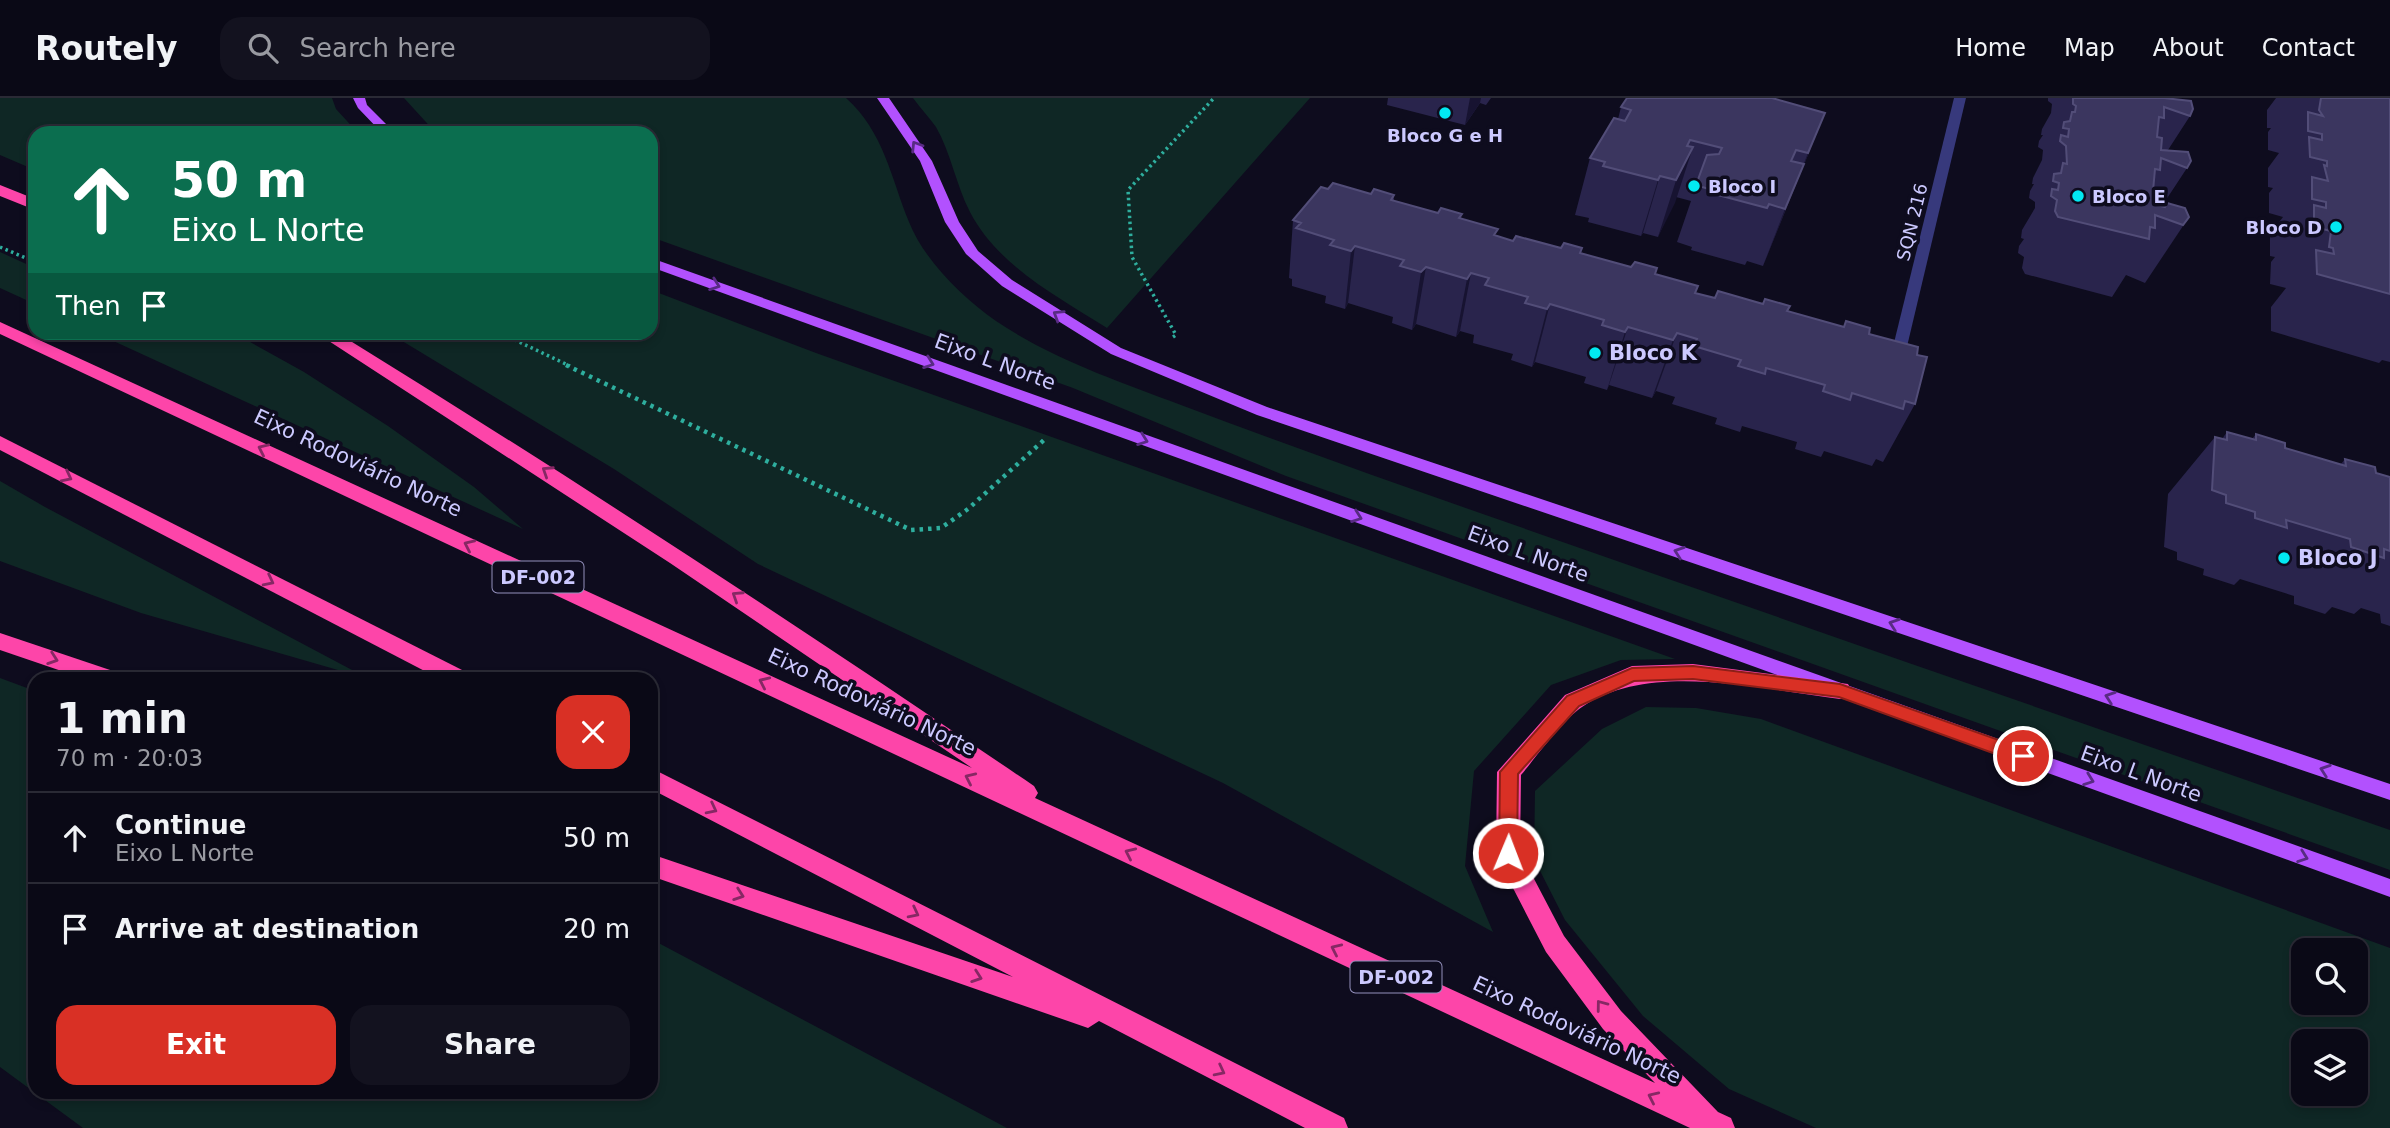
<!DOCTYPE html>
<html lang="en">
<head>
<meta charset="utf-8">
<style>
	body { margin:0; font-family:"DejaVu Sans",sans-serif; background:#13121f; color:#f1f3f6; height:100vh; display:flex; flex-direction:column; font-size:26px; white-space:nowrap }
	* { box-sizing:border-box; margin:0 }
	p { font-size:23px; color:#999aa1 }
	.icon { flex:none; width:38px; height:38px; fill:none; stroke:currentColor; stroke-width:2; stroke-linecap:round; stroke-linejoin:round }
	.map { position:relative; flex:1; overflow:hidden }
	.details { position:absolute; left:28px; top:574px; width:630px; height:427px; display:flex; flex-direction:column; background:#0a0916; border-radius:21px; box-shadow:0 4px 10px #0003,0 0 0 2px #2a2a35 }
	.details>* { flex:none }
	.banner { position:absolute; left:28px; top:28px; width:630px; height:214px; border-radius:21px; box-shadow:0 4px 10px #0003,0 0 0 2px #2a2a35; background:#0b6e4f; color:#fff; overflow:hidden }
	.controls { position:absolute; left:2291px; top:840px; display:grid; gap:14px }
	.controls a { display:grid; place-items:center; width:77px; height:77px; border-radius:14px; background:#0a0916; box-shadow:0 4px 10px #0003,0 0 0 2px #2a2a35; font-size:35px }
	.pin { position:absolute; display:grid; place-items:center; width:60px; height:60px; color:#fff; margin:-30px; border:4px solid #fff; border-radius:50%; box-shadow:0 2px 7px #0007 }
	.me { position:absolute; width:77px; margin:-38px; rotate:1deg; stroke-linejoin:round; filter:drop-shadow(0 0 5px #0008) }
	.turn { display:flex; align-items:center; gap:24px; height:147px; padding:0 28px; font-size:32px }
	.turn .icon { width:91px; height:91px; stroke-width:2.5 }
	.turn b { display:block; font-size:49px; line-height:60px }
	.then { display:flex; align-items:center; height:66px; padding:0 28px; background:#0003; gap:14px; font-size:26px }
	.round { display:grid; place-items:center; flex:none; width:74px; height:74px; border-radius:21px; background:#13121f }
	.head { display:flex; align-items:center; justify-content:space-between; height:119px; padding:0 28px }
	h1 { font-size:42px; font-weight:700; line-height:52px }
	.button { display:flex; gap:14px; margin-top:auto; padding:14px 28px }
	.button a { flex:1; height:80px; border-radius:21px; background:#d93025; color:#fff; font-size:28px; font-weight:700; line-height:80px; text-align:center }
	.button a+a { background:#13121f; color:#f1f3f6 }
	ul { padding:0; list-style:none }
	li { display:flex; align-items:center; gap:21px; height:91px; padding:0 28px; border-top:2px solid #2a2a35 }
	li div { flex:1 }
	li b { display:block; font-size:26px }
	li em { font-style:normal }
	header { display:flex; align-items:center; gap:42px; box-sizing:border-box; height:98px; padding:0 35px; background:#0a0916; border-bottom:2px solid #2a2a35 }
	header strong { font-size:33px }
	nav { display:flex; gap:38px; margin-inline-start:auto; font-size:24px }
	.search { width:490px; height:63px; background:#13121f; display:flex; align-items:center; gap:18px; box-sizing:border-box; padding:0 24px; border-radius:21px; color:#999aa1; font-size:26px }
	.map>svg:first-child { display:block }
	.green { fill:#0f2725; fill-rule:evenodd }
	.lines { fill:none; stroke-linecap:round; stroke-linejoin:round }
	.path-far1 { stroke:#2eae9e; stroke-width:3.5; stroke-dasharray:2.5 3.5; stroke-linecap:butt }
	.path { stroke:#2eae9e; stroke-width:4.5; stroke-dasharray:3.5 5; stroke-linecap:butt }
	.minor { fill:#37397c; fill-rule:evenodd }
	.major { fill:#b251fe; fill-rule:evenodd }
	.highway { fill:#fd45a9; fill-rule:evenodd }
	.wall { fill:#29244c }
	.shaded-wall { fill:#171331 }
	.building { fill:#3b365f; stroke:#524d78; stroke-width:2 }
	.oneway { stroke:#582b83 }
	.oneway2 { stroke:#862864 }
	.route { fill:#d93025; stroke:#8d1f18; stroke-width:2 }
	.poi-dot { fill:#02e9f2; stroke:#0e0c1e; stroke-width:2.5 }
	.labels { text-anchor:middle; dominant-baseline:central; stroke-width:7; stroke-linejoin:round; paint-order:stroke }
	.far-poi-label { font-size:18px; font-weight:bold; fill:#ccc9ff; stroke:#0e0c1e; text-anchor:start }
	.far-street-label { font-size:18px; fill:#ccc9ff; stroke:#0e0c1e }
	.shield { fill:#0e0c1e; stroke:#9390bc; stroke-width:2 }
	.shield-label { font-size:19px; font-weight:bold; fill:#ccc9ff }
	.poi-label { font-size:21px; font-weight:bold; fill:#ccc9ff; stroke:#0e0c1e; text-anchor:start }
	.street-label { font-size:21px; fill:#ccc9ff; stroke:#0e0c1e }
</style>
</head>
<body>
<header>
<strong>Routely</strong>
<div class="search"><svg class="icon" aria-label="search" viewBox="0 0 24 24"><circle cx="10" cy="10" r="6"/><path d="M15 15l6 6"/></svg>Search here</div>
<nav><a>Home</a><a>Map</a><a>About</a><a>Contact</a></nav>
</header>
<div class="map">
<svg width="2390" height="1030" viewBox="0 0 2390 1030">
	<rect width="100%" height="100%" fill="#0e0c1e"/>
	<g class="green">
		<path d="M 0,0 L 332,0 L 336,11 L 358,35 L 35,35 L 35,72 L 0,57 Z"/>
		<path d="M 404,0 L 846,0 C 884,34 891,80 909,124 C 924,162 963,200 996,223 C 1052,261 1118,283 1181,307 C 1280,344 1380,380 1480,415 C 1783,521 2087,627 2390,732 L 2390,772 L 1286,378 L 1073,290 L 651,139 L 651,35 L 436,35 Z"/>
		<path d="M 913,0 L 1310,0 L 1107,230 C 1058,199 998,168 970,114 C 956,87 951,55 936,29 C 929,19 920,10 913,0 Z"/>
		<path d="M 0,154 L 35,170 L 35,206 L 0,190 Z"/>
		<path d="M 651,192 L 816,255 L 1675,561 L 1621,562 L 1551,587 L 1474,673 L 1465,768 L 1493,834 L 1223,685 L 758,466 L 614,371 L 389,235 L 651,234 Z"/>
		<path d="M 96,235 L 234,235 L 304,274 L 388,328 L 474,389 L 523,431 Z"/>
		<path d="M 0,383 L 45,409 L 369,581 L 141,515 L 0,463 Z"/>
		<path d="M 0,580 L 35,593 L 35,994 L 651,994 L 651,841 L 1007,1030 L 83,1030 L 0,969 Z"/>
		<path d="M 1646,609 L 1696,610 L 1761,621 L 2390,850 L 2390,1030 L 1816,1030 L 1729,991 L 1643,918 L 1565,822 L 1534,761 L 1535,693 L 1602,631 ZM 2303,852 L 2356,852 L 2356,905 L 2303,905 ZM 2303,943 L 2356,943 L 2356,996 L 2303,996 Z"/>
	</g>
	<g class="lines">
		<g class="path-far1">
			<path d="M 0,149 L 35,164"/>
			<path d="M 498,234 L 570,268"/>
			<path d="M 1173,239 L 1176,237 L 1132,159 L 1128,92 L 1214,0"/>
		</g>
		<path class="path" d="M 566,267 L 911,432 L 941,430 L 968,411 L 1044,342"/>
		<path class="minor" d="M 1954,0 L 1966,0 L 1905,257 L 1898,262 L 1891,257 Z"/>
		<g class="major">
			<path d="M 353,0 L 365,0 L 367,7 L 395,35 L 382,35 L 358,10 Z"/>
			<path d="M 877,0 L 889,0 L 932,63 L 959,124 L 978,153 L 1012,182 L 1121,250 L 1267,309 L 2390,686 L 2390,702 L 1257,317 L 1111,256 L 1002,188 L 966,156 L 945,124 L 920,63 Z"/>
			<path d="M 651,160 L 2390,781 L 2390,799 L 651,169 Z"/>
		</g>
		<g class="highway">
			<path d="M 0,87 L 35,101 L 35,112 L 0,98 Z"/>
			<path d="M 0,224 L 972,670 L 670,465 L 315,234 L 336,234 C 573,380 804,532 1034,688 L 1038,695 L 1035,700 L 1655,985 L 1603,931 L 1546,854 L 1499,763 L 1496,755 L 1497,674 L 1565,597 L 1632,568 L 1693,566 L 1848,586 L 1851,592 L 1848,598 L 1840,601 C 1762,592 1651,562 1582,609 C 1564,621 1536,659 1521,677 L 1520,754 L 1564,838 L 1621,913 L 1718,1014 L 1731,1020 L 1735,1030 L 1690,1030 L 0,236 Z"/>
			<path d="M 0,338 L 468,575 L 471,581 L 440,581 L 0,352 Z"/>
			<path d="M 0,535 L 119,575 L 122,581 L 85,581 L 0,552 Z"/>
			<path d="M 651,670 L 1344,1020 L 1348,1030 L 1305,1030 L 1099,923 L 1088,930 L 651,778 L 651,756 L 1013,879 L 651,691 Z"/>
		</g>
	</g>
	<g class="wall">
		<path d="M 1388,0 L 1491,0 L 1486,7 L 1480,5 L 1465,27 L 1387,7 Z"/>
		<path d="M 2048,0 L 2174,0 L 2173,1 L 2190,18 L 2168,52 L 2187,70 L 2162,108 L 2189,119 L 2145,185 L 2126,177 L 2112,199 L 2025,176 L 2022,170 L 2024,159 L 2018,155 L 2019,148 L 2024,141 L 2021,140 L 2022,132 L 2035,110 L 2035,104 L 2029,100 L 2030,93 L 2034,86 L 2032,86 L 2033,80 L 2042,62 L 2043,52 L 2038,49 L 2039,43 L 2043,37 L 2041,37 L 2042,31 L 2051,15 L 2052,6 L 2048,3 Z"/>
		<path d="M 2276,0 L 2390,0 L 2390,264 L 2382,262 L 2379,265 L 2271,233 L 2271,209 L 2286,190 L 2270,186 L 2271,164 L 2275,159 L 2270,158 L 2270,136 L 2283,119 L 2269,115 L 2269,95 L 2273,90 L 2268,89 L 2268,70 L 2279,55 L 2268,52 L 2268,34 L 2271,30 L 2267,30 L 2267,12 Z"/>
		<path d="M 1621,9 L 1825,15 L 1763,168 L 1747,163 L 1745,167 L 1691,152 L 1692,149 L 1677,144 L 1691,103 L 1676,99 L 1658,139 L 1643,135 L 1641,138 L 1588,124 L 1589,120 L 1575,117 L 1590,60 L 1618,21 Z"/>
		<path d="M 1371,96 L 1394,97 L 1394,103 L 1438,115 L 1462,116 L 1461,121 L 1497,138 L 1513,143 L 1561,150 L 1582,150 L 1581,155 L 1655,176 L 1695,195 L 1715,200 L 1787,213 L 1843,229 L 1846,223 L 1869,236 L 1917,257 L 1915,306 L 1883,364 L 1876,361 L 1872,368 L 1824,353 L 1821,359 L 1795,351 L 1797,344 L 1742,328 L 1740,334 L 1715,326 L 1717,320 L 1672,306 L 1675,299 L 1656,293 L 1652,300 L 1609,287 L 1607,292 L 1584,285 L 1586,279 L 1535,264 L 1532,269 L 1511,262 L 1513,256 L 1473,245 L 1474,237 L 1460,233 L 1456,239 L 1416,226 L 1412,232 L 1392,225 L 1393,219 L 1348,205 L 1345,211 L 1325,205 L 1326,198 L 1292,188 L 1292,181 L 1289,180 L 1293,122 Z"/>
		<path d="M 2227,334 L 2252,341 L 2256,336 L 2285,350 L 2341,366 L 2345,361 L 2376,375 L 2390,379 L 2390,528 L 2381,525 L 2380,516 L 2361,510 L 2354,516 L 2332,509 L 2325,516 L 2294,506 L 2294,498 L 2240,481 L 2234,487 L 2203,477 L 2204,471 L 2177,462 L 2177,454 L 2164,449 L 2168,396 L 2215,339 L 2222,341 Z"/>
	</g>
	<g class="shaded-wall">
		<path d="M 1470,0 L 1481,0 L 1480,5 L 1465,27 Z"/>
		<path d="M 1825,15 L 1786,111 L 1808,55 Z"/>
		<path d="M 1690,42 L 1679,76 L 1693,49 L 1675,105 L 1658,139 L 1687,48 Z"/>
		<path d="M 1804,66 L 1781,123 L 1763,168 L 1785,111 Z"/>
		<path d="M 1660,78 L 1643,135 L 1641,138 L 1658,82 Z"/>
		<path d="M 1355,148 L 1348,205 L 1345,211 L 1351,153 Z"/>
		<path d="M 1426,169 L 1416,226 L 1412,232 L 1421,174 Z"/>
		<path d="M 1471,175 L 1460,233 L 1456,239 L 1467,181 Z"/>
		<path d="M 1550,206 L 1535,264 L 1532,269 L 1547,211 Z"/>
		<path d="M 1628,229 L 1609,287 L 1607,292 L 1625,234 Z"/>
		<path d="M 1677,235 L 1656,293 L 1652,300 L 1673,242 Z"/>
	</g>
	<g class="building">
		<path d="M 1627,0 L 1772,0 L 1825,15 L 1808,55 L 1796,52 L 1791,63 L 1804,66 L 1785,111 L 1769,106 L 1767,110 L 1710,95 L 1712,92 L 1696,87 L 1707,57 L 1719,56 L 1722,50 L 1690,42 L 1687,48 L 1693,49 L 1676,82 L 1660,78 L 1658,82 L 1603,68 L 1605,64 L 1590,60 L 1614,20 L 1625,23 L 1631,12 L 1621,9 Z"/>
		<path d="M 2073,0 L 2164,0 L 2191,3 L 2193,11 L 2190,18 L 2164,9 L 2164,20 L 2159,19 L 2157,39 L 2162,40 L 2161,52 L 2188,54 L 2191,63 L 2187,70 L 2161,60 L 2160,72 L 2155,71 L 2153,93 L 2157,94 L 2156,107 L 2165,109 L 2167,105 L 2185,110 L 2189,119 L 2183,127 L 2155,117 L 2155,130 L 2150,129 L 2149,141 L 2058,119 L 2055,113 L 2057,102 L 2051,98 L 2052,91 L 2058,92 L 2059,85 L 2053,83 L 2054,76 L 2061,75 L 2063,65 L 2067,66 L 2066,48 L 2060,43 L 2061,37 L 2068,39 L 2069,31 L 2063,30 L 2064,24 L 2070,23 L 2072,14 L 2075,14 L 2076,8 L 2073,6 Z"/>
		<path d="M 2321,0 L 2390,0 L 2390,196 L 2317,176 L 2316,152 L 2334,156 L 2333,150 L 2329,149 L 2331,133 L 2314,129 L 2314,107 L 2326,110 L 2326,104 L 2312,101 L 2312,79 L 2328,83 L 2324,67 L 2327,68 L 2327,63 L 2310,59 L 2309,39 L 2322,42 L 2322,36 L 2308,33 L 2308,14 L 2323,18 L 2319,12 Z"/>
		<path d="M 1333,85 L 1371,96 L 1374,91 L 1394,97 L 1391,102 L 1438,115 L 1441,110 L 1462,116 L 1459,120 L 1498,131 L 1494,137 L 1513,143 L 1516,138 L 1561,150 L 1564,145 L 1582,150 L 1580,155 L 1631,169 L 1635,164 L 1657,170 L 1655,176 L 1698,188 L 1695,195 L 1715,200 L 1718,193 L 1763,206 L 1765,201 L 1790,208 L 1787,213 L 1844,229 L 1846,223 L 1870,230 L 1869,236 L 1918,249 L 1917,257 L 1927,259 L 1915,306 L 1905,303 L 1903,311 L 1852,295 L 1850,302 L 1823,293 L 1825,287 L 1766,270 L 1765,276 L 1738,268 L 1741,262 L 1694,248 L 1697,241 L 1677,235 L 1673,242 L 1628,229 L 1625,234 L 1602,227 L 1604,222 L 1550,206 L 1547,211 L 1525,205 L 1528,199 L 1485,187 L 1489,180 L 1471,175 L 1467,181 L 1426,169 L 1421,174 L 1400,168 L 1404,162 L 1355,148 L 1351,153 L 1330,147 L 1334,142 L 1296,130 L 1301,125 L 1293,122 L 1321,89 L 1328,91 Z"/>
		<path d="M 2227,334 L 2256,342 L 2256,336 L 2285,345 L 2285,350 L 2346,368 L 2345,361 L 2375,369 L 2376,375 L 2390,379 L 2390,453 L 2384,451 L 2384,460 L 2351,449 L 2350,441 L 2286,422 L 2287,430 L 2255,420 L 2255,414 L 2226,405 L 2226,397 L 2212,392 L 2215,339 L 2227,342 Z"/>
	</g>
	<defs><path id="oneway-chevron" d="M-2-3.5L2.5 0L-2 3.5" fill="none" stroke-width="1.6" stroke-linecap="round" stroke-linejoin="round" transform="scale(1.75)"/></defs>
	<g class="oneway">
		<use href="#oneway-chevron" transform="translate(916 48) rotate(-122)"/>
		<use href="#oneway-chevron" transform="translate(715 187) rotate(20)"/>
		<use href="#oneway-chevron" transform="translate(1058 217) rotate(-148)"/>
		<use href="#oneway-chevron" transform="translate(929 265) rotate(20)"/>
		<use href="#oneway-chevron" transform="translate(1143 342) rotate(20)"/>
		<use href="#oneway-chevron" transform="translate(1357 419) rotate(20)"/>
		<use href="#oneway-chevron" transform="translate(1679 454) rotate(-161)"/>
		<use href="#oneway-chevron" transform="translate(1894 526) rotate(-161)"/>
		<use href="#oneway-chevron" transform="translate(2110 599) rotate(-161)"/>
		<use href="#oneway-chevron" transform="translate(2325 672) rotate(-161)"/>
		<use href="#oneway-chevron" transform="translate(2089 682) rotate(20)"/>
		<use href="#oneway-chevron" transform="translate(2303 759) rotate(20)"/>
	</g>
	<g class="oneway2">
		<use href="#oneway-chevron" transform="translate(263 351) rotate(-155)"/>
		<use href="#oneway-chevron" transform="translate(547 373) rotate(-147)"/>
		<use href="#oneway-chevron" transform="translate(67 379) rotate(27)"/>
		<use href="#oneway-chevron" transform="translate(469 447) rotate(-155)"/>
		<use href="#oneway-chevron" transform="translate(269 483) rotate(27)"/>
		<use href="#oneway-chevron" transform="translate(737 498) rotate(-147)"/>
		<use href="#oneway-chevron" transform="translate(53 561) rotate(19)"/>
		<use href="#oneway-chevron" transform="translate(764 584) rotate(-155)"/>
		<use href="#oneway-chevron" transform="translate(970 680) rotate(-155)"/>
		<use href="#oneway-chevron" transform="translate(712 711) rotate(27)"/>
		<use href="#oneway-chevron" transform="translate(1130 755) rotate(-155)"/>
		<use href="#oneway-chevron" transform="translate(739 797) rotate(19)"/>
		<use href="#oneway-chevron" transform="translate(914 815) rotate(27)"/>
		<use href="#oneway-chevron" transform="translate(1336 851) rotate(-155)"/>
		<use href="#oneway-chevron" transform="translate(977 879) rotate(19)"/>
		<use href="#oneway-chevron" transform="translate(1601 907) rotate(-127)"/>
		<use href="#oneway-chevron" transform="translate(1220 973) rotate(27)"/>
		<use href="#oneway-chevron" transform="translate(1653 999) rotate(-155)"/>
	</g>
	<path class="route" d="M 1693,568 L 1840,586 L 2030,653 L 2032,658 L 2023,666 L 1839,599 L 1693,581 L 1634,583 L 1579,608 L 1518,676 L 1517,755 L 1514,761 L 1501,761 L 1499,755 L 1500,674 L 1567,598 L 1632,570 Z"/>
	<g class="poi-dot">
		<circle cx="1445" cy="15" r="7"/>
		<circle cx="1694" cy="88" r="7"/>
		<circle cx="2078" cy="98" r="7"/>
		<circle cx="2336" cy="129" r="7"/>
		<circle cx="1595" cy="255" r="7"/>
		<circle cx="2284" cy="460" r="7"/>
	</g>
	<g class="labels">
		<g class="far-poi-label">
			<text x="1445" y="37" text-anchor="middle">Bloco G e H</text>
			<text x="1708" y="88">Bloco I</text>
			<text x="2092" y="98">Bloco E</text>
			<text x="2322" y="129" text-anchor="end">Bloco D</text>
		</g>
		<g class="far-street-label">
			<text transform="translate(1912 124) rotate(-76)">SQN 216</text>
		</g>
		<g class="shield">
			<rect x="492.5" y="463.5" width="91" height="31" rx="5"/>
			<rect x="1350.5" y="863.5" width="91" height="31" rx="5"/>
		</g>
		<g class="shield-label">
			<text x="538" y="479">DF-002</text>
			<text x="1396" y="879">DF-002</text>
		</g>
		<g class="poi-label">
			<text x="1609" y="255">Bloco K</text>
			<text x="2298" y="460">Bloco J</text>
		</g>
		<g class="street-label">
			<text transform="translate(995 264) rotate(20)">Eixo L Norte</text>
			<text transform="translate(358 365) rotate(25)">Eixo Rodoviário Norte</text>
			<text transform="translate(1528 456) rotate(20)">Eixo L Norte</text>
			<text transform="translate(872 604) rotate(25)">Eixo Rodoviário Norte</text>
			<text transform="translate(2141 676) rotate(20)">Eixo L Norte</text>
			<text transform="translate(1577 932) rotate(25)">Eixo Rodoviário Norte</text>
		</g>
	</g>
</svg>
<div class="controls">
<a><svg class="icon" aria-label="search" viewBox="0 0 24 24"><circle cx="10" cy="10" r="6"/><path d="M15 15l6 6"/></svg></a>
<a><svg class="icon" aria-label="layers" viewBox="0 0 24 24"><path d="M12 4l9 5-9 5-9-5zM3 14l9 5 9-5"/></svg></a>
</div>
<div class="pin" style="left:2023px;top:658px;background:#d93025"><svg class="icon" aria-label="arrive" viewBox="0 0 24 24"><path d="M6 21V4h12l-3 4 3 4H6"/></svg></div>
<svg class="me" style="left:1508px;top:755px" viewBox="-20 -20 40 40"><circle r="17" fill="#d93025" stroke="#fff" stroke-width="3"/><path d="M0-11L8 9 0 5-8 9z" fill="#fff"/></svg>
<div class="banner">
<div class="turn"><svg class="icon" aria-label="ahead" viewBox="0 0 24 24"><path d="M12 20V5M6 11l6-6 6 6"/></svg><div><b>50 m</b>Eixo L Norte</div></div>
<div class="then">Then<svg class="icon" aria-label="arrive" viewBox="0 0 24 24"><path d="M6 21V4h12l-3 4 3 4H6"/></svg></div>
</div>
<section class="details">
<div class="head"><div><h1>1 min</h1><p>70 m · 20:03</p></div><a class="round" style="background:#d93025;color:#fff"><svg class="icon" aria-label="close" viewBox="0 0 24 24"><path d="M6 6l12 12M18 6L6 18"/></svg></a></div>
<ul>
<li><svg class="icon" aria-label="ahead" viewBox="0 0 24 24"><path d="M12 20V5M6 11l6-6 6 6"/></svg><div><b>Continue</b><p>Eixo L Norte</p></div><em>50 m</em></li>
<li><svg class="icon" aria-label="arrive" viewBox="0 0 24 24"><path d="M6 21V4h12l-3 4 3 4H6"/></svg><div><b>Arrive at destination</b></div><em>20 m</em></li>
</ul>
<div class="button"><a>Exit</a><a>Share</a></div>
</section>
</div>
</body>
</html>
